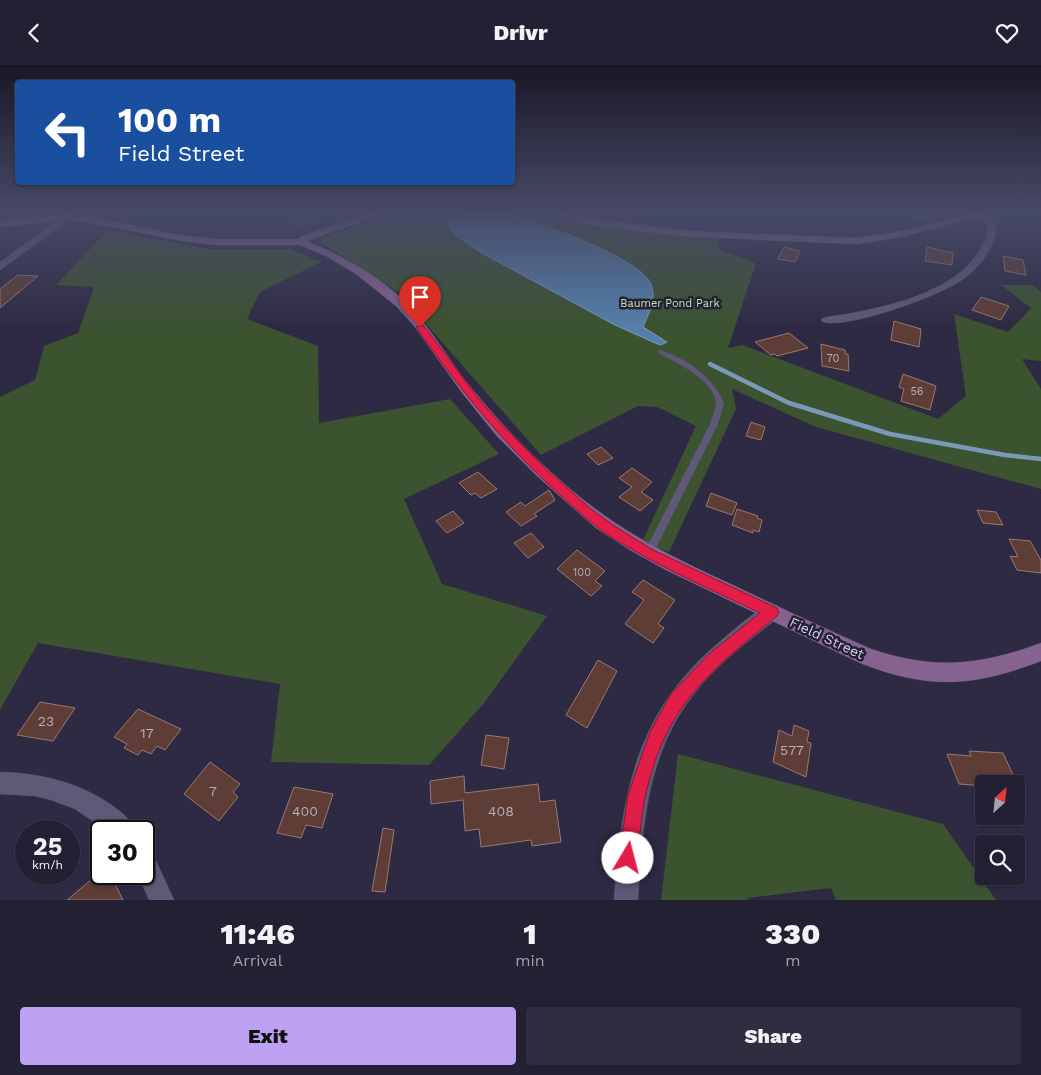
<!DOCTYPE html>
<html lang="en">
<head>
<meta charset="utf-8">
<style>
	body { margin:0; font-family:"Work Sans",sans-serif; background:#2f2d3f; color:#f1f3f6; height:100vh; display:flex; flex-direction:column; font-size:19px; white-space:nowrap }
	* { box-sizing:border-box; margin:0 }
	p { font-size:16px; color:#a3a3ac }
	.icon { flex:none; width:28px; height:28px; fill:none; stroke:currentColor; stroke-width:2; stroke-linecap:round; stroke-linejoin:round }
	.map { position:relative; height:835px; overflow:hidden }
	.panel { display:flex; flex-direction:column; background:#232033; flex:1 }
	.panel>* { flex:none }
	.guide { position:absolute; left:15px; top:15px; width:500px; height:105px; border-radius:5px; box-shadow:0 1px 4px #0004,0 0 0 1px #403e4e; background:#1a4fa0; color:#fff; overflow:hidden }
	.needle { width:32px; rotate:27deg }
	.tools { position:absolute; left:975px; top:710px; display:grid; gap:10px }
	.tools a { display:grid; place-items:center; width:50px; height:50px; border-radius:5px; background:#232033; box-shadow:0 1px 4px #0004,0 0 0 1px #403e4e; font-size:25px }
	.speed { position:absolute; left:15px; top:755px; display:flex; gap:10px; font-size:25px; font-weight:700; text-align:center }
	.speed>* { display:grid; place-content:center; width:65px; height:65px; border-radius:50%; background:#232033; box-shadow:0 1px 4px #0004,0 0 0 1px #403e4e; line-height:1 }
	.speed small { font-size:12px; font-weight:400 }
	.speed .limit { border:2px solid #111; border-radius:8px; background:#fff; color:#111 }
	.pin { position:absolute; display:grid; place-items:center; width:42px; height:42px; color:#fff; margin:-51px -21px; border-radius:50% 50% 50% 0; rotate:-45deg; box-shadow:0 0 5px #0007 }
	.pin .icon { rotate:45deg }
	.me { position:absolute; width:55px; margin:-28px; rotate:8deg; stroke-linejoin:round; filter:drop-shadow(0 0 4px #0008) }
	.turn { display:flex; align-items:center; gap:18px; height:105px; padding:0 20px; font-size:22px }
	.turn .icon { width:65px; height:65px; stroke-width:2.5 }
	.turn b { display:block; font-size:35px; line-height:42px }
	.eta { display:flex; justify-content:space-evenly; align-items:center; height:85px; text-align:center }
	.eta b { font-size:30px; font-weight:800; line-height:35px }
	.button { display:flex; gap:10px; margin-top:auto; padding:10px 20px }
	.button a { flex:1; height:58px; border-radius:5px; background:#bca0f2; color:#111; font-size:20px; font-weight:800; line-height:58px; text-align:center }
	.button a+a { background:#2f2d3f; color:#f1f3f6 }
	header { display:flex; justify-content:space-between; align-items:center; height:65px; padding:0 20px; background:#232033; font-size:22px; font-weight:800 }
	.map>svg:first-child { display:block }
	.green { fill:#3c532f }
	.water { fill:#557faa; stroke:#7b98bb }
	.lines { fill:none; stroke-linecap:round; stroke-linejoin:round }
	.stream { stroke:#7b98bb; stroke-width:4.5 }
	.building { fill:#5d3d36; stroke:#9c7870 }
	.lane-casing { stroke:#4c485e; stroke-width:1 }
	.street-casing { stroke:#4c485e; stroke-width:1 }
	.secondary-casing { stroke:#4c485e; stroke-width:1 }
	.lane { fill:#5e5976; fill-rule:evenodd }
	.street { fill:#5e5976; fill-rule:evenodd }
	.secondary { fill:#86638f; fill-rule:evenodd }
	.route { fill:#e11d48; stroke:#92132f }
	.labels { text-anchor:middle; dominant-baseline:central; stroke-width:5; stroke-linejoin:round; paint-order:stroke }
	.far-park-label { font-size:11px; fill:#baea9f; stroke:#252039 }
	.number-label { font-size:11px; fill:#b6adb7 }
	.street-label { font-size:14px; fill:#d4d2e2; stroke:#252039 }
	.near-number-label { font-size:14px; fill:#b6adb7 }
</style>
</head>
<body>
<header><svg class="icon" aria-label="back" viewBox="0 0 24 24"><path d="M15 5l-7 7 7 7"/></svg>Drivr<svg class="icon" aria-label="heart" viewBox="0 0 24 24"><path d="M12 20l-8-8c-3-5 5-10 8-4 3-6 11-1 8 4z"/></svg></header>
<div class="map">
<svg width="1041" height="835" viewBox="0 0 1041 835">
	<rect width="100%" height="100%" fill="#2f2a44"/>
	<g class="green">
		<path d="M 283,146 L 317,146 L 321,155 L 299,161 Z"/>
		<path d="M 399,146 L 518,146 L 635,167 L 721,173 L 718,184 L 756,198 L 728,283 L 742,280 L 938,354 L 966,331 L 954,249 L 1008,267 L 1031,243 L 1001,220 L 1032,220 L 1041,227 L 1041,296 L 1022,294 L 1041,324 L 1041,424 L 816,362 L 732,324 L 736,344 L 669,487 L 642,477 L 696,361 L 657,342 L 638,341 L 541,390 L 398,227 L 323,179 L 318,174 L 380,154 L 378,153 Z"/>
		<path d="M 899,146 L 967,146 L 929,155 L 927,154 L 920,157 Z"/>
		<path d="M 108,165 L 208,184 L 290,184 L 321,197 L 260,227 L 247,254 L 318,281 L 319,358 L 450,334 L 499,389 L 404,434 L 442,519 L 547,551 L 484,638 L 429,700 L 271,697 L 280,619 L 38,578 L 0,645 L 0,332 L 35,315 L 44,281 L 78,268 L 94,222 L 56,220 Z"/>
		<path d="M 678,689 L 943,759 L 996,835 L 836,835 L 831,823 L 748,833 L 748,835 L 661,835 Z"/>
	</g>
	<path class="water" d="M 438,146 C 444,146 447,149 453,150 C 458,151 466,147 471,146 C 484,145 497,148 509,150 C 537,156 640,193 651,219 C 657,235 649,248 643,262 L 667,277 L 661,280 L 655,278 L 613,259 L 480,187 L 454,169 L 446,152 Z"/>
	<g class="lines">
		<path class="stream" d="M 710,299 L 789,338 L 890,369 L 1005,390 L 1041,394"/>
	</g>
	<g class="building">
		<path d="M 784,182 L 800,186 L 795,197 L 778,194 Z"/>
		<path d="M 927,182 L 953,188 L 952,200 L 925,196 Z"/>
		<path d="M 1003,191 L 1023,195 L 1026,210 L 1005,206 Z"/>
		<path d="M 18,210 L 38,211 L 0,243 L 0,224 Z"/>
		<path d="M 981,232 L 1009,241 L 1001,255 L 972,245 Z"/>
		<path d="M 894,256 L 921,264 L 919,282 L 891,275 Z"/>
		<path d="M 789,268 L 808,283 L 777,291 L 775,289 L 771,290 L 755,277 Z"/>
		<path d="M 821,279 L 845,285 L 845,289 L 848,289 L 849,306 L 822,301 Z"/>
		<path d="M 903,309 L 936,321 L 930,345 L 901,336 L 904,324 L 899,322 Z"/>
		<path d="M 751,357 L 765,362 L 761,375 L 746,371 Z"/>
		<path d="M 601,382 L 613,393 L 598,400 L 587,389 Z"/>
		<path d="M 632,403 L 652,417 L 641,427 L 653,435 L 640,446 L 619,432 L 632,422 L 619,413 Z"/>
		<path d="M 478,407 L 497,424 L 481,433 L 475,428 L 471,430 L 459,418 Z"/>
		<path d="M 549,425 L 555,435 L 534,449 L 537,451 L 521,461 L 506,447 L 521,437 L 525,441 Z"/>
		<path d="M 711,428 L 737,438 L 732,450 L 706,441 Z"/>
		<path d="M 737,444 L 758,451 L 757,453 L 762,455 L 759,467 L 753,465 L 753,468 L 732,460 Z"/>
		<path d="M 977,445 L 996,447 L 1003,460 L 983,458 Z"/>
		<path d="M 453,446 L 464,458 L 447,468 L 436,456 Z"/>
		<path d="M 531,468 L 544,482 L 528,493 L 514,478 Z"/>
		<path d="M 1009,474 L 1030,476 L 1041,495 L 1041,508 L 1017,505 L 1010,491 L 1018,492 Z"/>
		<path d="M 577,485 L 605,506 L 595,516 L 602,521 L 591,531 L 557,504 Z"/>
		<path d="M 643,515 L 675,535 L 658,559 L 664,563 L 653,578 L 625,559 L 644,535 L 632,527 Z"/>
		<path d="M 598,595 L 617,606 L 587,663 L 566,650 Z"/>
		<path d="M 40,637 L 75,643 L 53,676 L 17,670 Z"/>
		<path d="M 138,644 L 181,664 L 165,685 L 157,681 L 151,689 L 142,685 L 138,690 L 124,683 L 127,679 L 114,672 Z"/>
		<path d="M 794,660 L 809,666 L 807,677 L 811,678 L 806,712 L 773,697 L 779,665 L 792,671 Z"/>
		<path d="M 486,670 L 509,673 L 504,704 L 481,700 Z"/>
		<path d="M 969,686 L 1003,688 L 1017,719 L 984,719 L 984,721 L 959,719 L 947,689 L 971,691 Z"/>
		<path d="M 210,697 L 240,719 L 233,727 L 238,732 L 219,756 L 184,729 Z"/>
		<path d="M 464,711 L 465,728 L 538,719 L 540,737 L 555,735 L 561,777 L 532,781 L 531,775 L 481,782 L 479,764 L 465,766 L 463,735 L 431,739 L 430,716 Z"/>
		<path d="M 294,722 L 333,729 L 322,763 L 306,760 L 301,773 L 277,768 Z"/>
		<path d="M 383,763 L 394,765 L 385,827 L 372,826 Z"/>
		<path d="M 98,809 L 110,809 L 123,835 L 67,835 Z"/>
	</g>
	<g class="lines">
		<defs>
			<path id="lane" d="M 660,285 C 687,294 712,311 724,338 L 718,359 L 652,491 L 649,492 L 646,491 L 644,488 L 710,359 C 712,353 715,346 716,340 C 718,317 674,296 658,288 L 658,286 Z"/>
			<g id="street">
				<path d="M 66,146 L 75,146 L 61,161 L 0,205 L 0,197 L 55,157 Z"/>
				<path d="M 979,146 L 985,146 C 997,156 999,167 992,180 C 985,194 975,207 962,215 C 939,231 849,264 823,257 L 821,255 L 823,253 C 834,250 846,250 857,247 C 898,239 953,225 978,188 C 984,179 988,170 987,160 L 978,148 Z"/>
				<path d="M 772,539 L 778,541 L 781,547 L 778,553 C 748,576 717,599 694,629 C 647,688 642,763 638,835 L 614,835 C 622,728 635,646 723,574 C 737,562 754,546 772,539 Z"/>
				<path d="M 0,707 C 40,708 79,717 113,741 C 122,748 132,755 135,766 L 107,766 L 75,744 L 51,735 L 35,731 L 0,729 Z"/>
				<path d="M 144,783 L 152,787 L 174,835 L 149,835 L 138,809 L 144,809 Z"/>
			</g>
			<g id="secondary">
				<path d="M 379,146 L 392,146 L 307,176 C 346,192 386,215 414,246 C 436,271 452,300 473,325 C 500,358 530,389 562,417 C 619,467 670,491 737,522 C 781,543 826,564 871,584 C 934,605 979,601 1041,578 L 1041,596 C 973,622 929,625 860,598 L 666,505 L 630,485 L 596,463 L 537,411 L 496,370 L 463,329 L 415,262 L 396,241 L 356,209 L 326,191 L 300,180 L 215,180 L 181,176 L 86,157 L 66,155 L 0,162 L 0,156 L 66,149 L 86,151 L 181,170 L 215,174 L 299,174 L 302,171 Z"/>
				<path d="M 538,146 L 555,146 L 593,154 L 694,166 L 856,173 L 897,167 L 985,146 L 1000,146 L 897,173 L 856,179 L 694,172 L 643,167 L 593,160 Z"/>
			</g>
		</defs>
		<use href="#lane" class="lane-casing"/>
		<use href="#street" class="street-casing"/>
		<use href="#secondary" class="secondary-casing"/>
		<use href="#lane" class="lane"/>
		<use href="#street" class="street"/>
		<use href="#secondary" class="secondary"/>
	</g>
	<linearGradient id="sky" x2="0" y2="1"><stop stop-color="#1a1725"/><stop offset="0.56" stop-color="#474a67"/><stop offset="1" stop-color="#474a67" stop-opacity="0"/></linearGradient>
	<rect width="1041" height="263" fill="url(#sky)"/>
	<path class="route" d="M 420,260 L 424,261 L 478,333 L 500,358 L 547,405 L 591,444 L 613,460 L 653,485 L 777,543 L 779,547 L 777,551 C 710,606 666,640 646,728 C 641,749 640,772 637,793 L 635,800 L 628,802 L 622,800 L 619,793 L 628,730 L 650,667 L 671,629 L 709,589 L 760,548 C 708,523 654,500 605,468 C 589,457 574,442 559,429 C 502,378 460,324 416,262 Z"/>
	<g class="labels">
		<g class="far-park-label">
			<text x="670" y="238">Baumer Pond Park</text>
		</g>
		<g class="number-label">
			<text x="833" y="293">70</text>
			<text x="917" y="326">56</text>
			<text x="582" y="507">100</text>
		</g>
		<g class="street-label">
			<text transform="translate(827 573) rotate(25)">Field Street</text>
		</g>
		<g class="near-number-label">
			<text x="46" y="656">23</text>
			<text x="147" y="668">17</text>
			<text x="792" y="685">577</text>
			<text x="213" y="726">7</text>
			<text x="305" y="746">400</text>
			<text x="501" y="746">408</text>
		</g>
	</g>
</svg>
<div class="tools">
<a><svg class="needle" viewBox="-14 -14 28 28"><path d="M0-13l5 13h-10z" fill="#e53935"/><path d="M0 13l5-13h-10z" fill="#a3a3ac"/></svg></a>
<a><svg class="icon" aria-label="search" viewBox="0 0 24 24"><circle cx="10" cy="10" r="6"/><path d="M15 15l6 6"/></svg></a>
</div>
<div class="speed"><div>25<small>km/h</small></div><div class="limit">30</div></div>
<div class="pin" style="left:420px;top:262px;background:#d93025"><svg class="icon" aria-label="arrive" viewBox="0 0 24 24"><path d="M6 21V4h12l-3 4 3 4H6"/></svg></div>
<svg class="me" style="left:628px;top:793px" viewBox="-20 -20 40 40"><circle r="19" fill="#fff"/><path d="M0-13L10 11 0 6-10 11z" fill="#e11d48"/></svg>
<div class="guide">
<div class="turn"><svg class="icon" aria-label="left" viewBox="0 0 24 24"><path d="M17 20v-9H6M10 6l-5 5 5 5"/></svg><div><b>100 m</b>Field Street</div></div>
</div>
</div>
<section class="panel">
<div class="eta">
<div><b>11:46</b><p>Arrival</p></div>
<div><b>1</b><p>min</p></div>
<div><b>330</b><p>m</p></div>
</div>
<div class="button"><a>Exit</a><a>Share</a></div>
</section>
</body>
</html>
